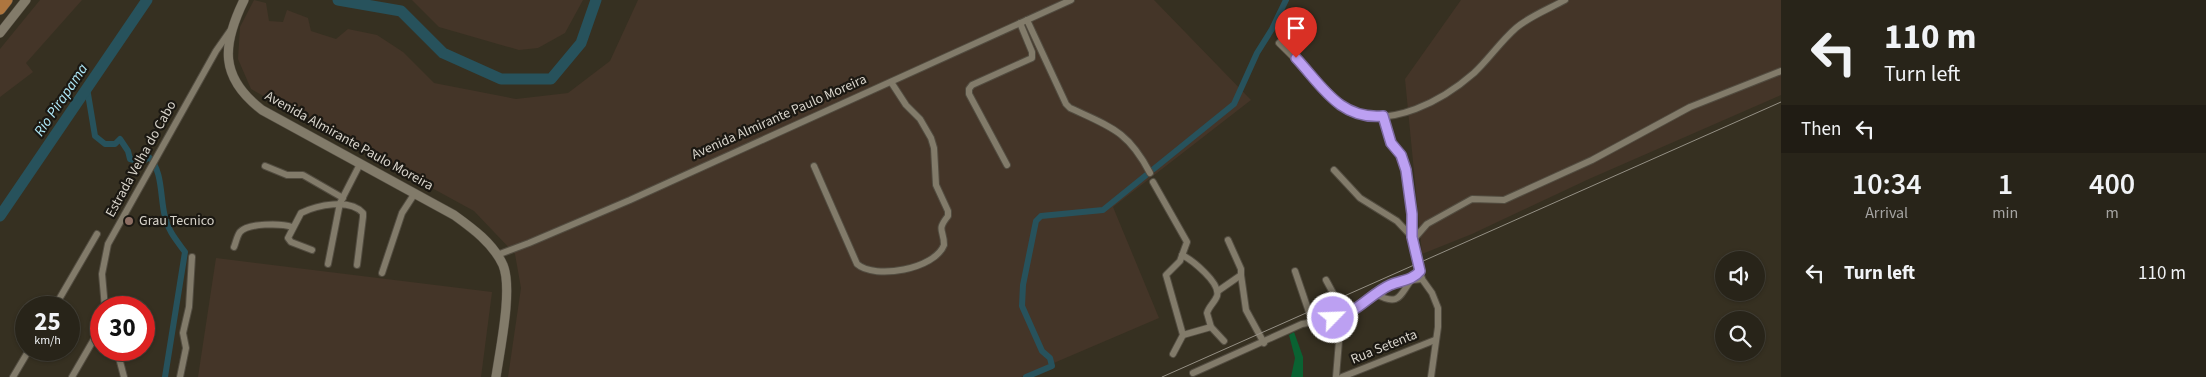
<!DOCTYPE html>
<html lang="en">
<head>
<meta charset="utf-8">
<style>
	body { margin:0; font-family:"Source Sans 3",sans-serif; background:#302c22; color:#f1f3f6; height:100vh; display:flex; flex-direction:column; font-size:19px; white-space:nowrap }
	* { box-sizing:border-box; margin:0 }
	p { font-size:16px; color:#a5a4a2 }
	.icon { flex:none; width:28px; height:28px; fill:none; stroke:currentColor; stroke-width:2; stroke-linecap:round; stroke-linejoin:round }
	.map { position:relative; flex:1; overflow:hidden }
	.details { display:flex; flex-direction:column; background:#282419; width:425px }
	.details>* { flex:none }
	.hud { background:#282419; color:#f1f3f6; overflow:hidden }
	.tools { position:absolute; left:1715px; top:251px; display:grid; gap:10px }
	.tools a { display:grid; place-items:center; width:50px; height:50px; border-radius:50%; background:#282419; box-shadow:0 1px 4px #0004,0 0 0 1px #444138; font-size:25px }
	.speed { position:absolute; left:15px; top:296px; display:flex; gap:10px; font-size:25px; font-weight:700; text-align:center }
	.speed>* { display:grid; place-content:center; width:65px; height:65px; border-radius:50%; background:#282419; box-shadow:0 1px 4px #0004,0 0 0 1px #444138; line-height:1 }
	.speed small { font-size:12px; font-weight:400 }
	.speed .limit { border:8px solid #d22; background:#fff; color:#111 }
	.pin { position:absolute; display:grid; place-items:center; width:42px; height:42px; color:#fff; margin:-51px -21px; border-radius:50% 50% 50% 0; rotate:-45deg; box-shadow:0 0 5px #0007 }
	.pin .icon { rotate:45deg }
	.me { position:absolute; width:55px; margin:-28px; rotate:66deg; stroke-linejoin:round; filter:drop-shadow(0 0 4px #0008) }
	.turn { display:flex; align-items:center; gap:18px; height:105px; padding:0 20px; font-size:22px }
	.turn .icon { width:65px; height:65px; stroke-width:2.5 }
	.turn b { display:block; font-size:35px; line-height:42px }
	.then { display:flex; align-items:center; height:48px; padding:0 20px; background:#0003; gap:10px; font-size:19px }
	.eta { display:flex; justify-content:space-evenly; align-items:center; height:85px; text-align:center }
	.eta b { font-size:30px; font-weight:600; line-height:35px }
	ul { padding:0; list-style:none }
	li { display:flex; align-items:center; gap:15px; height:70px; padding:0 20px }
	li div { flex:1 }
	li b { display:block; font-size:19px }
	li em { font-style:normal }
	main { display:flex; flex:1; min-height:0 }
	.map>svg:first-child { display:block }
	.industrial { fill:#443528 }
	.green { fill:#0a6232 }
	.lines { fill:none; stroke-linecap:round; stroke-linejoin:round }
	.canal { stroke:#27525c; stroke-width:6 }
	.river { stroke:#27525c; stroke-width:11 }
	.minor-casing { stroke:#524c40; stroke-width:8 }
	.secondary-casing { stroke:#524c40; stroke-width:10 }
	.trunk-casing { stroke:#524c40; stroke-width:12 }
	.minor { stroke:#827b6a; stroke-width:6 }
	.secondary { stroke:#827b6a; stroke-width:9 }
	.trunk { stroke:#ae763f; stroke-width:11 }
	.tram { stroke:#959085; stroke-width:1 }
	.route-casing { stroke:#7a689d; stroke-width:12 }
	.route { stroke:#bca0f2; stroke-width:9 }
	.education-dot { fill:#8d6e63; stroke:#1b1812; stroke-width:2 }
	.labels { text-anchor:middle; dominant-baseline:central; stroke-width:4.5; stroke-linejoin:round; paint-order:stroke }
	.street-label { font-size:14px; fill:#d7d3ca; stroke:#1b1812 }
	.poi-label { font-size:14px; fill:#d7d3ca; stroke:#1b1812; text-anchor:start }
	.water-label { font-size:15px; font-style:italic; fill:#b1ebfb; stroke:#1b1812 }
</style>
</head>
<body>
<main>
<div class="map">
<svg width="1781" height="377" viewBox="0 0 1781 377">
	<rect width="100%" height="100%" fill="#363021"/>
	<g class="industrial">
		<path d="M 40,0 L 82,0 L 26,63 L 33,72 L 0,97 L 0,49 Z"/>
		<path d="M 254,0 L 266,3 L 269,21 L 283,22 L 287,10 L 308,18 L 311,31 L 336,39 L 348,29 L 377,35 L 403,52 L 434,83 L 516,99 L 568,93 L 610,61 L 638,0 L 1154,0 L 1251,100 L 1113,207 L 1159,318 L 1021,377 L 508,377 L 521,288 L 515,254 L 474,211 L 251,89 L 238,59 L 240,27 Z"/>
		<path d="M 412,0 L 583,0 L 565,33 L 538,48 L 519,50 L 439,27 Z"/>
		<path d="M 1461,0 L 1781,0 L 1781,95 L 1589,179 L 1472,234 L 1422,254 L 1405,79 Z"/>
		<path d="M 216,258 L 492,292 L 481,377 L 198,377 Z"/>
	</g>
	<path class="green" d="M 1294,332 L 1303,357 L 1303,377 L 1291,377 L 1295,358 L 1289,335 Z"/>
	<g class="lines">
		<g class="canal">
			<path d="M 87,88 L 95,136 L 105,144 L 115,144 L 120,139 L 128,151 L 130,159 L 142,162 L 149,157 C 163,171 160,198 165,217 C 168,231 177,241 185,252 L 165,377"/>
			<path d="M 1026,377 L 1052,366 L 1050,358 L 1042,351 L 1022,306 L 1023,285 L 1036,221 L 1041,216 L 1103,210 L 1234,104 L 1257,53 L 1272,29 L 1286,0"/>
		</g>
		<g class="river">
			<path d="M 338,0 L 401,11 L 443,53 L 501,79 L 551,79 L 581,43 L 596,0"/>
			<path d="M 0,216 L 147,0"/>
		</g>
		<defs>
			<g id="minor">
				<path d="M 1027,20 L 1066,104 L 1070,108 C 1111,127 1128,131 1150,173"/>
				<path d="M 1279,43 L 1349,112 C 1392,128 1442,101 1474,73 C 1489,59 1500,42 1516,28 C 1530,16 1549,9 1565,0"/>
				<path d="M 1383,117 L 1391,143 L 1401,155 L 1406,170 L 1412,213 L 1412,237"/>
				<path d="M 1007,165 L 969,94 L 969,89 L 972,85 L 1032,58 L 1032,52 L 1020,23"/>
				<path d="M 265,166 L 287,175 L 303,175 L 343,198"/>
				<path d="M 814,166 L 857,264 C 875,280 935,269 944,245 C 944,229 936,231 948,216 L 948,211 L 936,185 L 934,148 L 931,138 L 920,119 L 906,105 L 891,82"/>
				<path d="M 1334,170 L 1360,198 L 1397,221 L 1412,237 L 1422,279 L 1432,293 L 1438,308 L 1438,327 L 1431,377"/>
				<path d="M 1153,182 L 1187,242 L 1180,261 L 1166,275 L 1183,335 L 1173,354"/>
				<path d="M 1413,240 L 1427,224 L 1472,199 L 1504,200 L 1592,160 L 1690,107 L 1781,71"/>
				<path d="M 234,247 C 236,242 237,236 240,232 C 248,223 281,223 292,227"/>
				<path d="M 312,250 L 291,242 L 288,238 L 301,213 C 317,205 350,198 363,213 L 363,217 L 357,265"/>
				<path d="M 497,255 L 529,243 L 630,200 L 1071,0"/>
				<path d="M 1182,255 C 1192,260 1221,283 1217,296 C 1215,302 1209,306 1207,313 L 1211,327 L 1224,341"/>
				<path d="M 328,264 L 340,203 L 360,164"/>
				<path d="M 1295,271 L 1312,321"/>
				<path d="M 382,273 L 402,213 L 415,193"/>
				<path d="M 1241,275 L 1246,310 L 1264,343"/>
				<path d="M 1326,280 L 1345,315"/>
				<path d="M 1218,291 L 1241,275 L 1241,269 L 1228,240"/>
				<path d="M 1376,294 C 1401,308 1400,293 1413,278"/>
				<path d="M 54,308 L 97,234"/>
				<path d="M 105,308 L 102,274 L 108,244 L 216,51 L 230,31"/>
				<path d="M 1183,335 L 1211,327"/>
				<path d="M 117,350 L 124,377"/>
				<path d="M 1193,373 L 1302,324 L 1341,317 L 1388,286 L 1403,281 L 1422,279"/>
				<path d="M 13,377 L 29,350"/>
				<path d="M 72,377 L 101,327"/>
				<path d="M 180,377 L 186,348 L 183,333 L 189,307 L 192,257"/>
				<path d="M 1336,377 L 1341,317"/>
				<path d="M 1342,377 L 1435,340"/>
			</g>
			<g id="secondary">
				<path d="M 244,0 C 222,45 219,77 262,110 L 454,215 C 472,228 493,243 503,265 C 513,289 500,349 496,377"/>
				<path d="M 0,33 L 26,0"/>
			</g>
			<path id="trunk" d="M 0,9 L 7,0"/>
		</defs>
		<use href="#minor" class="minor-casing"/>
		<use href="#secondary" class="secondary-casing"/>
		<use href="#trunk" class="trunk-casing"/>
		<use href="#minor" class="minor"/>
		<use href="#secondary" class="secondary"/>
		<use href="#trunk" class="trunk"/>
		<path class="tram" d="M 1162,377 L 1781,102"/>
	</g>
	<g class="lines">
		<defs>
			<path id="route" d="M 1296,58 C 1322,86 1340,120 1383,116 L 1391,143 L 1401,155 L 1406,170 L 1412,214 L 1412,237 L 1420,271 C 1412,281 1401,280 1390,285 C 1370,294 1354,316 1333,318"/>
		</defs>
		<use href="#route" class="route-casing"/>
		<use href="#route" class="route"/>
	</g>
	<circle class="education-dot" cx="129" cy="221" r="5"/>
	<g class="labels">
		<g class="street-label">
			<text transform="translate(779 117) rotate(-24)">Avenida Almirante Paulo Moreira</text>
			<text transform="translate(349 141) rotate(29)">Avenida Almirante Paulo Moreira</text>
			<text transform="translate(141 159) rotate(-61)">Estrada Velha do Cabo</text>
			<text transform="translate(1384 347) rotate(-22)">Rua Setenta</text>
		</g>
		<g class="poi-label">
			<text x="139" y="221">Grau Tecnico</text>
		</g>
		<g class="water-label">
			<text transform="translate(61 100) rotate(-56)">Rio Pirapama</text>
		</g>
	</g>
</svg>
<div class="tools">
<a><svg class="icon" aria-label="sound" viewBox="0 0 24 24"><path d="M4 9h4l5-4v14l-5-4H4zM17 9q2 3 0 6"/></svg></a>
<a><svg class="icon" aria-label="search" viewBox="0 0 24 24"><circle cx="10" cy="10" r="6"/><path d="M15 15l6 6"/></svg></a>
</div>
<div class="speed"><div>25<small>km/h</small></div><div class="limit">30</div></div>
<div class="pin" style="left:1296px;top:58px;background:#d93025"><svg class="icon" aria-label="arrive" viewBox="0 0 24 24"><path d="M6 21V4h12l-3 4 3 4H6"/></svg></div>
<svg class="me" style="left:1333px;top:318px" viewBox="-20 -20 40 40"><circle r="17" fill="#bca0f2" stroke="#fff" stroke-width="3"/><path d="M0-11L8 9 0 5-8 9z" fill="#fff"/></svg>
</div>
<section class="details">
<div class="hud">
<div class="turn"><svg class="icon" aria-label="left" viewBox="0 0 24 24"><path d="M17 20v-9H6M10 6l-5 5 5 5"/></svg><div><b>110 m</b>Turn left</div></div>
<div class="then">Then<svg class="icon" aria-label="left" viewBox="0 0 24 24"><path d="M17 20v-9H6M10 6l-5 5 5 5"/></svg></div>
</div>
<div class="eta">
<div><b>10:34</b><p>Arrival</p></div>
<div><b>1</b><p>min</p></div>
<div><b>400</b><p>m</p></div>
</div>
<ul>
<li><svg class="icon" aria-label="left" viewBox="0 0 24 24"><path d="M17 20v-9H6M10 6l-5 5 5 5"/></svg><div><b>Turn left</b></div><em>110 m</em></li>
</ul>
</section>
</main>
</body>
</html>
